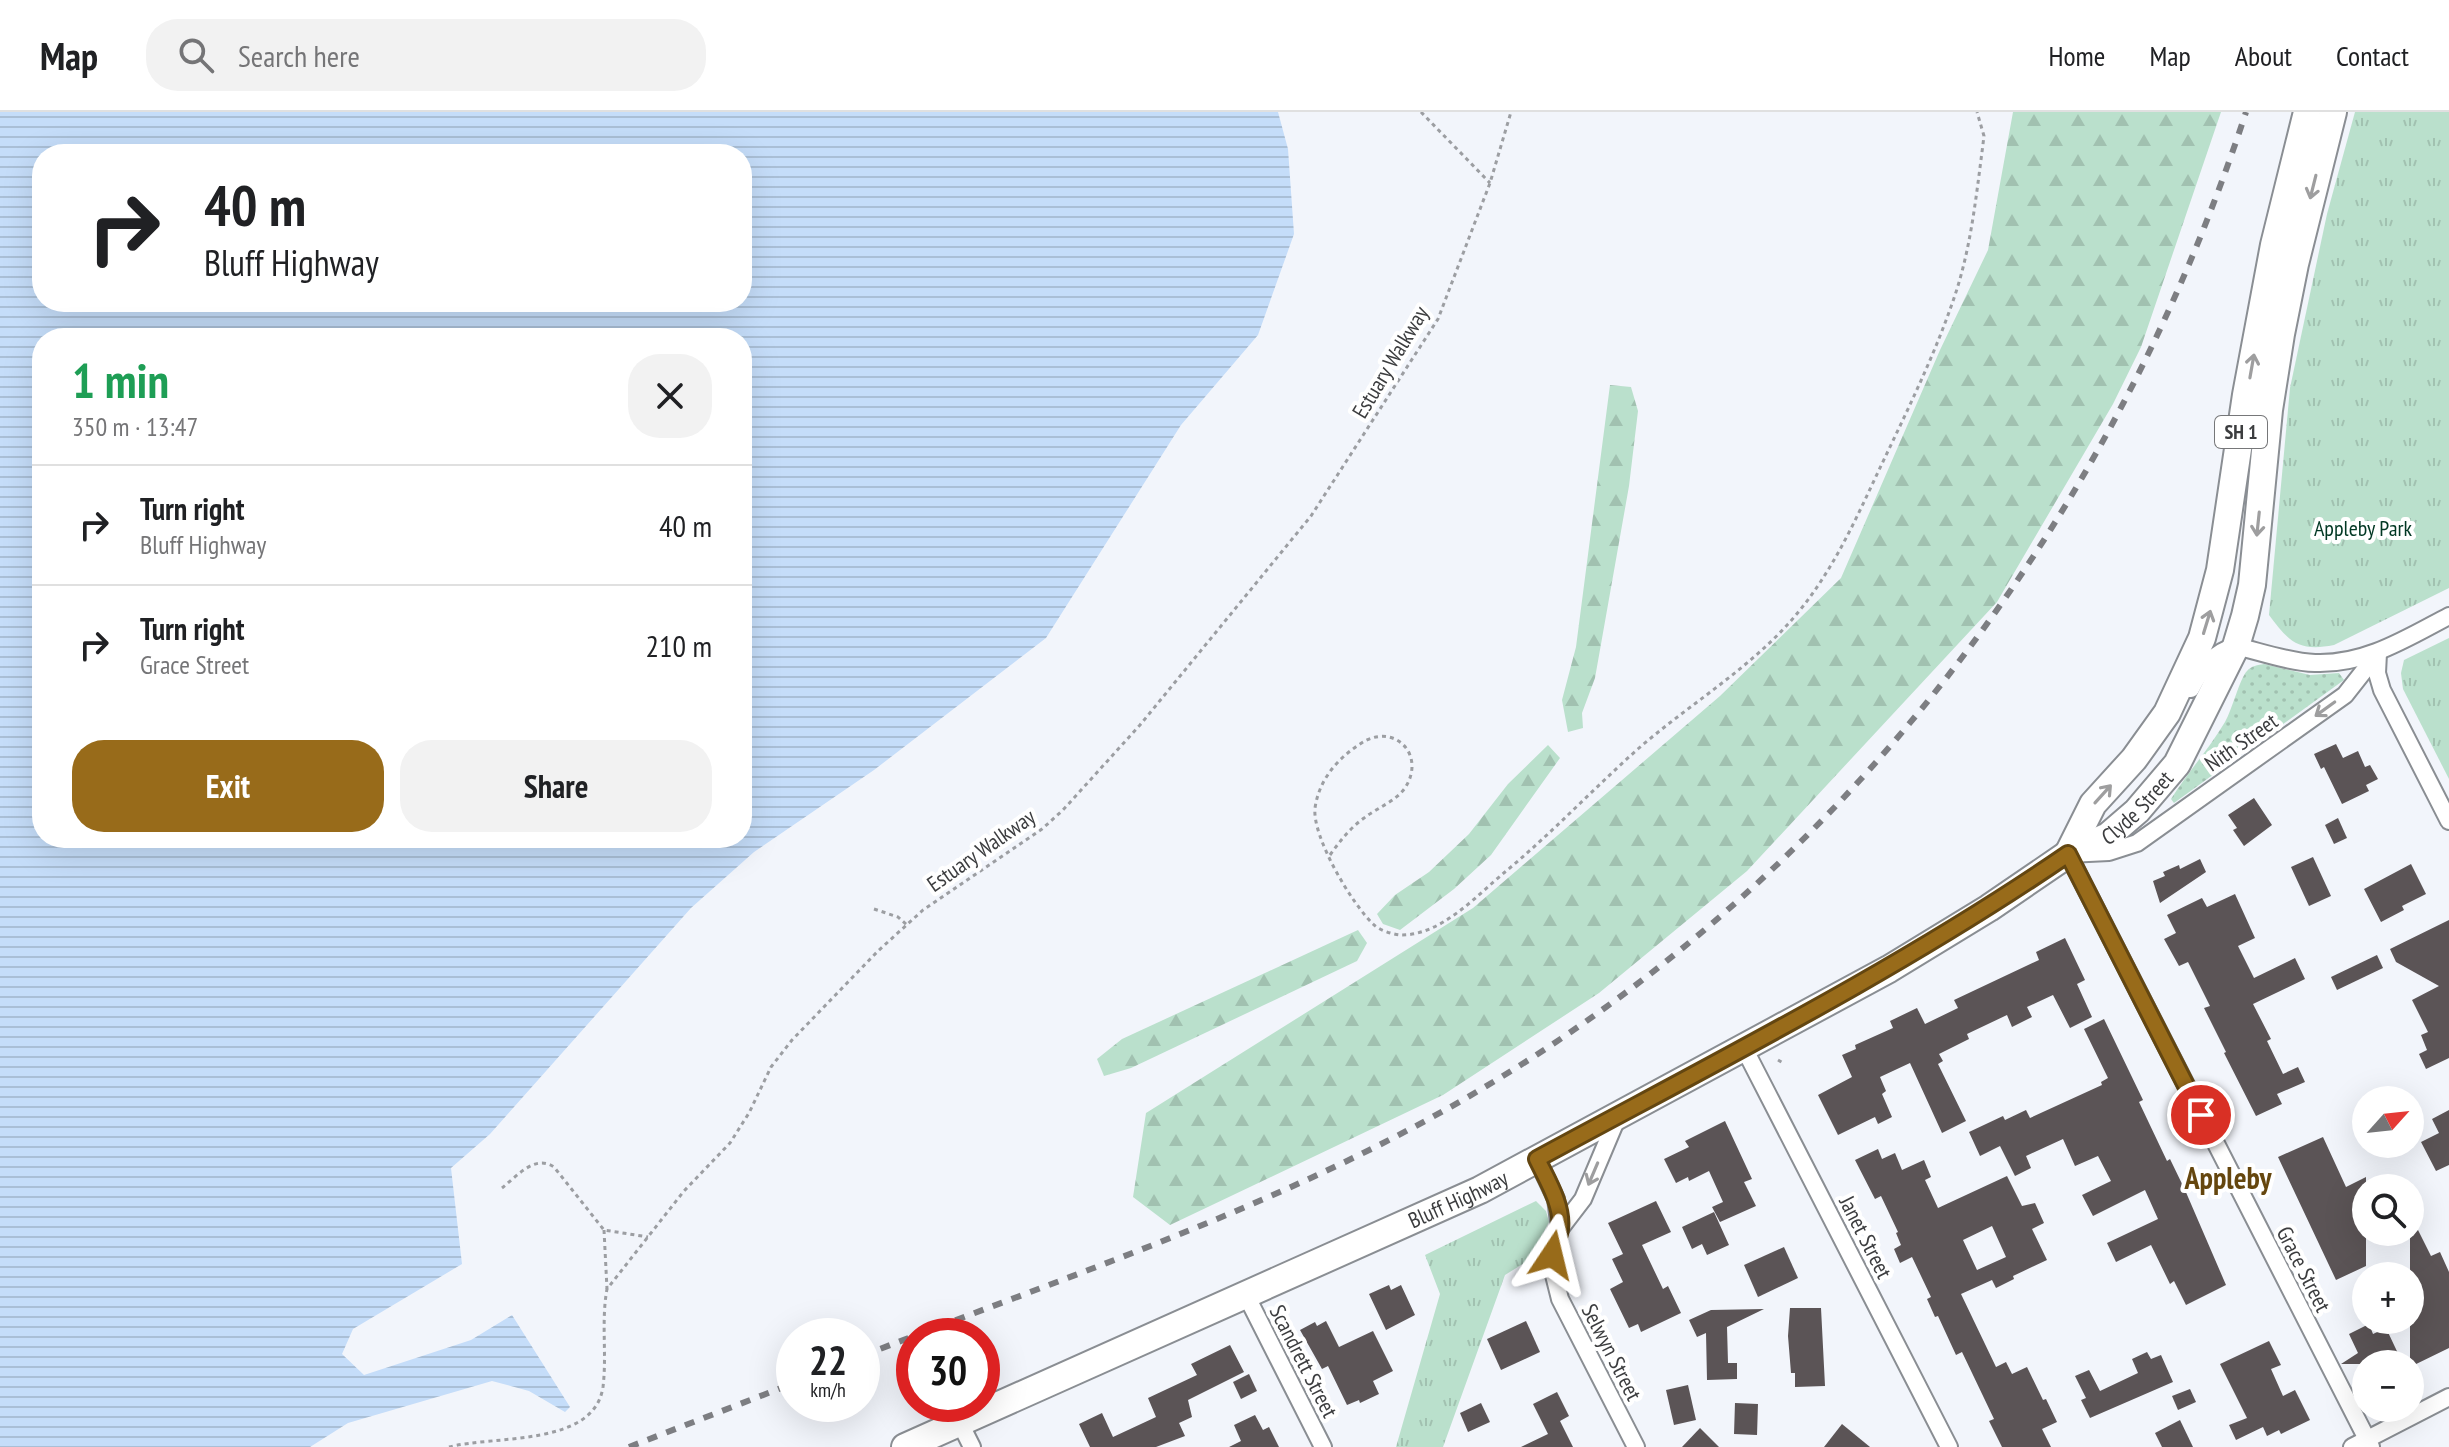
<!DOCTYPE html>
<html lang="en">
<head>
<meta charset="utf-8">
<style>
	body { margin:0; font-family:"PT Sans Narrow",sans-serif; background:#f2f2f2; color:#202124; height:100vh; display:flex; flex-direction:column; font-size:30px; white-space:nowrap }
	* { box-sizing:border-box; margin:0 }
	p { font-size:26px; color:#757577 }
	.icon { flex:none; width:44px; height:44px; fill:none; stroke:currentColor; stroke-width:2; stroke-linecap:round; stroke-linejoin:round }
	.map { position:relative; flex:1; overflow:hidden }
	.details { position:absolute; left:32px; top:216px; width:720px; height:520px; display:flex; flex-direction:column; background:#fff; border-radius:32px; box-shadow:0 8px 32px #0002 }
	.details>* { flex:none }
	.hud { position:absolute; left:32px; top:32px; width:720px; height:168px; border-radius:32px; box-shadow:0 8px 32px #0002; background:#fff; color:#202124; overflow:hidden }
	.needle { width:52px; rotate:63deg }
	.tools { position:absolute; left:2352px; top:974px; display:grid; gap:16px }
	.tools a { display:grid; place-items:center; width:72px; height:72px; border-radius:50%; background:#fff; box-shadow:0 8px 32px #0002; font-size:40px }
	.speed { position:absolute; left:776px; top:1206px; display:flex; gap:16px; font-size:40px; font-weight:700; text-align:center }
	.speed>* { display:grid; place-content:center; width:104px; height:104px; border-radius:50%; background:#fff; box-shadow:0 8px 32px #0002; line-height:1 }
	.speed small { font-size:20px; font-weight:400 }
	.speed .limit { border:12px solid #d22; background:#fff; color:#111 }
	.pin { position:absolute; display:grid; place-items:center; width:68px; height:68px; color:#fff; margin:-34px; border:4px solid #fff; border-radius:50%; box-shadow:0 2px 8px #0007 }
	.me { position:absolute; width:88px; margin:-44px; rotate:10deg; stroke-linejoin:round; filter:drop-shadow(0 0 6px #0008) }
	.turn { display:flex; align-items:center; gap:28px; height:168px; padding:0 40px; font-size:36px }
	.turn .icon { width:104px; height:104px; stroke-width:2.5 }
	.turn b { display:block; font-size:56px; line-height:68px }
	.round { display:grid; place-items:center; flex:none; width:84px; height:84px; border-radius:32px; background:#f2f2f2 }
	.head { display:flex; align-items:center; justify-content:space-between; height:136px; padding:0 40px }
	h1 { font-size:48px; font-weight:800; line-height:60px; color:#1e9e55 }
	.primary-button { display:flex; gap:16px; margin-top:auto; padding:16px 40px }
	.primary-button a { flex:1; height:92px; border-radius:32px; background:#986b1a; color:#fff; font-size:32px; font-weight:800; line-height:92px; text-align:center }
	.primary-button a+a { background:#f2f2f2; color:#202124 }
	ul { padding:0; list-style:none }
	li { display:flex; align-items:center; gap:24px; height:120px; padding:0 40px; border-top:2px solid #e0e0e0 }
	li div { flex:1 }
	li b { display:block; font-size:30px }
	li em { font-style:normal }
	header { display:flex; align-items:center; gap:48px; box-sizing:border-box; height:112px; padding:0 40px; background:#fff; border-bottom:2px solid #e0e0e0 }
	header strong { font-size:38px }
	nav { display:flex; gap:44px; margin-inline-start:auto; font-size:28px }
	.search { width:560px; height:72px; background:#f2f2f2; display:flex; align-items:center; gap:20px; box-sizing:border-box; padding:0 28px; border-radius:32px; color:#757577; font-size:30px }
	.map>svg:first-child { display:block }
	.grass { fill:url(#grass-dots) }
	.forest { fill:url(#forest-firs) }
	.park { fill:url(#park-tufts) }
	.water { fill:url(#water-rules); fill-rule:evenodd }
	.building { fill:#5b5456; fill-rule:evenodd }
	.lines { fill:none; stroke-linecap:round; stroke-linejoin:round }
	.minor-casing { stroke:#8a8e93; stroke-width:20 }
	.trunk-casing { stroke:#8a8e93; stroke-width:30 }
	.path { stroke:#9c9ea2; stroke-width:3; stroke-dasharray:4 4; stroke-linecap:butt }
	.minor { stroke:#fff; stroke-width:16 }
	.trunk { stroke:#fff; stroke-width:26 }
	.rail { stroke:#7d7e82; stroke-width:6; stroke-dasharray:10 10; stroke-linecap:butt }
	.oneway { stroke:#9e9e9f }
	.route-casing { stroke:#634611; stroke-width:20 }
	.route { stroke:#986b1a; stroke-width:14 }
	.labels { text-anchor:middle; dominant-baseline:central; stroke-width:8; stroke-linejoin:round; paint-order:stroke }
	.shield { fill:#fff; stroke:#767779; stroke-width:2 }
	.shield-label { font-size:20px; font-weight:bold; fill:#3c3d3f }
	.street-label { font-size:22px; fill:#3c3d3f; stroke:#fff }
	.park-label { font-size:22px; fill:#013723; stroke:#fff }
	.district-label { font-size:30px; font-weight:bold; fill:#65460e; stroke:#fff }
</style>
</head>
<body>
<header>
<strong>Map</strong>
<div class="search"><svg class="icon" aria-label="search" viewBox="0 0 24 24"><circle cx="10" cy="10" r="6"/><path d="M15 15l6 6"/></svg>Search here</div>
<nav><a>Home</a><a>Map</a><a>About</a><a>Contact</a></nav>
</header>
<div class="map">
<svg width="2449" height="1335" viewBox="0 0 2449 1335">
	<defs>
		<pattern id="grass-dots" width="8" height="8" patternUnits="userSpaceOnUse" patternTransform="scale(2)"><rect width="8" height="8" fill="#bae0cc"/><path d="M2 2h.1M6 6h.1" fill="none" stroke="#a1c1b0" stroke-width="1.8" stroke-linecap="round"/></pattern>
		<pattern id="forest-firs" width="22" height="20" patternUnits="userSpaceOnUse" patternTransform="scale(2)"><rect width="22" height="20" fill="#bae0cc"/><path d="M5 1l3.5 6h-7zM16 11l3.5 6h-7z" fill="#a1c1b0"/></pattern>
		<pattern id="park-tufts" width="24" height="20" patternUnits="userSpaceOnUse" patternTransform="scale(2)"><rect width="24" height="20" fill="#bae0cc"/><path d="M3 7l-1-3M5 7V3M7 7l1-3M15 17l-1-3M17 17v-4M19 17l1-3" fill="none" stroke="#a1c1b0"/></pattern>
		<pattern id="water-rules" width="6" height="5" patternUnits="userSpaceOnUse" patternTransform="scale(2)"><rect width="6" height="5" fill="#c5ddf9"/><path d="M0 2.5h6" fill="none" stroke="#aabfd6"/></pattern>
	</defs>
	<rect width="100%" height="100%" fill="#f2f5fb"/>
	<path class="grass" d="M 2264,552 L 2310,563 L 2339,561 L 2344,568 L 2174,691 L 2171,687 C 2188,660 2209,637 2225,610 C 2232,598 2240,566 2247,559 C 2251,554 2258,553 2264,552 Z"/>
	<g class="forest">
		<path d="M 2013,0 L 2221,0 L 2141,235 L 2113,292 L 1997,490 L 1747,759 L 1599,881 L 1443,983 L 1170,1113 L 1133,1085 L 1146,1001 L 1473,796 L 1720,584 L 1841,466 L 1940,238 L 1988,138 Z"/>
		<path d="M 1610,273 L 1631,275 L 1638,299 L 1629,374 L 1595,566 L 1582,601 L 1583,616 L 1568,620 L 1562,588 L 1576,535 Z"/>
		<path d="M 1548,633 L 1560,646 L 1491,743 L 1454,777 L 1400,818 L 1383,812 L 1377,802 L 1395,783 L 1429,760 L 1469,722 L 1508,672 Z"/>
		<path d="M 1358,818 L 1367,831 L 1357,849 L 1131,956 L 1104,964 L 1097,947 L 1122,927 Z"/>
	</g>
	<g class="park">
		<path d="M 2355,0 L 2449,0 L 2449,476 L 2334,533 C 2299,540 2289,530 2269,503 L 2290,276 L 2327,102 Z"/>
		<path d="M 2449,526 L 2449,667 L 2403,577 L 2401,561 L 2404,548 Z"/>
		<path d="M 1536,1089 L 1546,1099 L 1549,1110 L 1529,1148 L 1505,1163 L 1443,1335 L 1396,1335 L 1440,1182 L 1425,1143 Z"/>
	</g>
	<path class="water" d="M 0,0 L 1278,0 L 1288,37 L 1294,122 L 1258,223 L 1181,313 L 1046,526 L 874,658 L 754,740 L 691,796 L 490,1022 L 451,1056 L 462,1152 L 353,1217 L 342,1242 L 364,1263 L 471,1228 L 512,1203 L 570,1295 L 565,1300 L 529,1279 L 492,1269 L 348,1311 L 310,1335 L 0,1335 ZM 42,42 L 742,42 L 742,190 L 42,190 ZM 42,226 L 742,226 L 742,726 L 42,726 Z"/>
	<g class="building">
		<path d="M 2336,632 L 2343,646 L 2358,639 L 2365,655 L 2370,653 L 2378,667 L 2366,673 L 2369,679 L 2342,692 L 2324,655 L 2321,657 L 2314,642 Z"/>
		<path d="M 2254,686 L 2272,713 L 2244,734 L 2233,718 L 2237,716 L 2228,703 Z"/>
		<path d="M 2338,706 L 2347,726 L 2334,732 L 2325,713 Z"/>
		<path d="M 2313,745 L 2331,784 L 2309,794 L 2291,755 Z"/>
		<path d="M 2200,747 L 2206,760 L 2160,791 L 2153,769 L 2165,764 L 2163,760 L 2179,753 L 2180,757 Z"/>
		<path d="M 2411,752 L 2426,782 L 2402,794 L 2404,798 L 2381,810 L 2364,777 Z"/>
		<path d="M 2235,782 L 2255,826 L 2238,834 L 2254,866 L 2295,846 L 2305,867 L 2253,892 L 2271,927 L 2267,929 L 2283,962 L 2298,955 L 2305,970 L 2277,982 L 2282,992 L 2256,1004 L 2224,941 L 2226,940 L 2204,896 L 2210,894 L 2188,850 L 2179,854 L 2164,827 L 2176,821 L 2167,803 L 2202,786 L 2207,795 Z"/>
		<path d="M 2449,808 L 2449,946 L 2426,957 L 2419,942 L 2427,938 L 2421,923 L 2428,920 L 2412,888 L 2439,874 L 2396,850 L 2390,837 Z"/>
		<path d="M 2065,826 L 2085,868 L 2077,872 L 2092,905 L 2070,916 L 2053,883 L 2027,895 L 2032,905 L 2012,915 L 2007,903 L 1967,922 L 1969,927 L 1939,942 L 1943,949 L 1938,952 L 1966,1009 L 1942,1021 L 1910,951 L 1880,965 L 1886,979 L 1882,982 L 1892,1005 L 1878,1012 L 1875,1005 L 1838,1023 L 1818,983 L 1852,965 L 1842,943 L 1856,937 L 1855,933 L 1893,916 L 1890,909 L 1917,896 L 1925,912 L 1958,896 L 1954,888 L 2039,848 L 2036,840 Z"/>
		<path d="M 2377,843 L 2383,856 L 2337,878 L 2331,865 Z"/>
		<path d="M 2104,907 L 2143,988 L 2139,990 L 2167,1049 L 2170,1047 L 2185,1078 L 2226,1173 L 2186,1193 L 2174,1169 L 2170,1172 L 2151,1133 L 2116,1150 L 2107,1131 L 2158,1107 L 2145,1078 L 2093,1104 L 2082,1083 L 2111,1069 L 2098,1044 L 2075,1054 L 2063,1027 L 2026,1044 L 2031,1056 L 2015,1064 L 2000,1034 L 1980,1044 L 1969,1020 L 2003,1004 L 2005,1008 L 2026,998 L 2030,1006 L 2102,973 L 2101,970 L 2108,966 L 2084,917 Z"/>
		<path d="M 2449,998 L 2449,1053 L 2436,1059 L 2421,1030 L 2439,1021 L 2432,1007 Z"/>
		<path d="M 1725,1009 L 1752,1067 L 1744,1070 L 1756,1094 L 1720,1110 L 1712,1095 L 1723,1090 L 1709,1059 L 1689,1069 L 1688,1065 L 1676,1071 L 1664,1047 L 1689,1035 L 1685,1029 Z"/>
		<path d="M 2323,1025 L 2346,1075 L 2366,1065 L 2366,1154 L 2336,1168 L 2278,1045 Z"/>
		<path d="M 1878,1037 L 1882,1047 L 1895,1041 L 1902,1058 L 1924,1048 L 1931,1065 L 1925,1068 L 1938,1096 L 2007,1064 L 2022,1094 L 2035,1091 L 2044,1111 L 2032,1117 L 2047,1148 L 2013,1164 L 2014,1167 L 1996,1176 L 1992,1168 L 1961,1182 L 1996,1255 L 2006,1250 L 2012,1262 L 2027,1255 L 2043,1288 L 2046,1287 L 2057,1310 L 2042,1317 L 2051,1335 L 2002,1335 L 1989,1309 L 1994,1307 L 1962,1240 L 1956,1243 L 1938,1204 L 1935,1205 L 1927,1187 L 1931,1185 L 1912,1145 L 1900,1151 L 1894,1137 L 1901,1133 L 1896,1121 L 1898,1120 L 1881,1084 L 1875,1087 L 1855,1048 ZM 1992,1114 L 2006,1145 L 1977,1158 L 1963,1128 Z"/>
		<path d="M 1656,1089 L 1671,1120 L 1642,1133 L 1663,1177 L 1668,1174 L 1681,1201 L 1641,1220 L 1638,1212 L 1629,1216 L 1610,1177 L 1623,1170 L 1612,1147 L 1623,1142 L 1608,1111 Z"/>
		<path d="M 1714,1100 L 1729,1133 L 1707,1143 L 1702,1132 L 1692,1137 L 1682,1115 Z"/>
		<path d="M 2410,1102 L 2431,1144 L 2440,1140 L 2449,1160 L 2449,1236 L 2410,1255 Z"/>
		<path d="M 1784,1135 L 1798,1166 L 1758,1185 L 1744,1153 Z"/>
		<path d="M 1389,1173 L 1391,1178 L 1401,1173 L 1415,1203 L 1386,1218 L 1369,1182 Z"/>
		<path d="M 1790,1196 L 1821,1196 L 1825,1274 L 1795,1275 L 1795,1261 L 1791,1261 L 1788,1224 Z"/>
		<path d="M 1764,1197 L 1727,1215 L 1728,1251 L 1737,1251 L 1737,1267 L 1707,1268 L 1706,1221 L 1697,1225 L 1689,1208 L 1711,1198 Z"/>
		<path d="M 1326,1209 L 1339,1235 L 1373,1219 L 1393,1259 L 1373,1269 L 1379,1282 L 1360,1291 L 1359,1288 L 1347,1293 L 1328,1254 L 1322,1257 L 1300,1218 L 1315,1210 L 1317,1214 Z"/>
		<path d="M 1526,1209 L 1540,1240 L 1501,1258 L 1487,1227 Z"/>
		<path d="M 2369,1212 L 2373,1222 L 2386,1216 L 2403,1252 L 2341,1252 L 2358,1241 L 2349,1222 Z"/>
		<path d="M 2269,1229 L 2281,1253 L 2271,1257 L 2283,1284 L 2295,1278 L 2310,1308 L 2281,1322 L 2279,1318 L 2267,1324 L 2263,1315 L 2236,1328 L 2229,1313 L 2247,1306 L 2220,1252 Z"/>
		<path d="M 1230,1233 L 1244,1260 L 1188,1288 L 1192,1305 L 1179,1311 L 1185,1324 L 1156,1335 L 1090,1335 L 1079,1312 L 1102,1301 L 1113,1325 L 1156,1305 L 1148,1286 L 1197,1263 L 1191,1252 Z"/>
		<path d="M 2147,1240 L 2151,1247 L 2161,1243 L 2173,1270 L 2090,1306 L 2081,1288 L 2086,1286 L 2075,1264 L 2089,1258 L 2100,1279 L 2138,1261 L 2132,1247 Z"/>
		<path d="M 1249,1262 L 1257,1279 L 1241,1287 L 1233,1270 Z"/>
		<path d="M 1688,1273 L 1696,1308 L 1674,1313 L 1666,1278 Z"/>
		<path d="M 2190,1277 L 2196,1290 L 2178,1298 L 2172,1284 Z"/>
		<path d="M 1557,1280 L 1569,1304 L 1560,1309 L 1573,1335 L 1521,1335 L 1548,1322 L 1533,1292 Z"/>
		<path d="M 1481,1291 L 1490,1310 L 1468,1320 L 1460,1301 Z"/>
		<path d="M 1735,1291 L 1758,1292 L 1757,1323 L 1734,1322 Z"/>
		<path d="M 1255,1303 L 1263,1318 L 1269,1315 L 1279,1335 L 1229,1335 L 1241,1329 L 1234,1313 Z"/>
		<path d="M 2180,1308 L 2193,1335 L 2162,1335 L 2155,1321 Z"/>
		<path d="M 1842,1312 L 1870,1335 L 1824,1335 Z"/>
		<path d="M 1700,1316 L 1719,1335 L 1682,1335 Z"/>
	</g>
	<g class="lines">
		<defs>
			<g id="minor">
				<path d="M 2378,541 L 2377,561 L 2382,578 L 2449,709"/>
				<path d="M 2191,577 C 2201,557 2213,540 2236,534 C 2261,540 2289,550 2315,551 C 2365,553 2407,526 2449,504"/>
				<path d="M 1744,936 L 1949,1335"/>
				<path d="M 1618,1004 L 1583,1087 L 1560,1117 L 1555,1131 L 1552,1155 L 1560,1187 L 1636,1335"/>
				<path d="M 1537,1047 L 1556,1087 L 1560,1117"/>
				<path d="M 1246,1183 L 1323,1335"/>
				<path d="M 960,1311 L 972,1335"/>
				<path d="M 2352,1335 L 2449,1285"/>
				<path d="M 2371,1335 L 2068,742 L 2109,740 L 2137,731 L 2345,583 L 2378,541"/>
			</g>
			<g id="trunk">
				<path d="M 2068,742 L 2093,692 L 2134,647 L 2167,601 L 2202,526 L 2220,458 L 2246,283 L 2274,133 L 2307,0"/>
				<path id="s1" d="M 905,1335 L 1480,1078 L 1889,857 L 1989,796 L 2068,742 L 2108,724 L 2137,699 L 2177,652 L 2236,534 L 2245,504 L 2252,473 L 2269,298 L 2281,222 L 2295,152 L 2333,0"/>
			</g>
		</defs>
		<use href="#minor" class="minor-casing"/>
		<use href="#trunk" class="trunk-casing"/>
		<g class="path">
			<path d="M 1421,0 L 1490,71"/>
			<path d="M 1330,743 C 1340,729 1350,716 1364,706 C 1377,696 1396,689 1405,676 C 1427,642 1393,609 1360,632 C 1337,647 1319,668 1315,696 C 1312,725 1352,792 1373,812 C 1379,818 1391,822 1400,823 C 1441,824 1476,784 1505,760 C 1552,721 1593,677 1639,636 C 1692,590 1756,553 1800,498 C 1834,456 1856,407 1879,358 C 1907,299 1937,239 1957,177 C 1971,132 1976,86 1982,40 L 1984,24 L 1977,0"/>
			<path d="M 874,797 L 898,805 L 907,813"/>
			<path d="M 1778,948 L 1783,951"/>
			<path d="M 502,1076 C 517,1064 535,1042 554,1055 L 604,1118 L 648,1125"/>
			<path d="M 604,1118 L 607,1177"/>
			<path d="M 449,1335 C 495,1323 594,1335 603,1275 C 607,1242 601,1209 607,1177 L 684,1079 L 730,1031 L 749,1001 L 771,955 L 792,928 L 878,839 L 923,798 L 1042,717 L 1063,698 L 1140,613 L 1311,404 L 1438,207 L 1490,71 L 1511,0"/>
		</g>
		<use href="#minor" class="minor"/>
		<use href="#trunk" class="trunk"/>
		<g class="rail">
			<path d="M 862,1244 C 1046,1172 1237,1109 1412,1016 C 1816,802 2105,431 2246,0"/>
			<path d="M 629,1335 L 794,1271"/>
		</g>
	</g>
	<defs><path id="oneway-shaft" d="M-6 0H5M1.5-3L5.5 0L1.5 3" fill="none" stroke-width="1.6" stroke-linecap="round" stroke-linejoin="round" transform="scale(2)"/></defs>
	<g class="oneway">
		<use href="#oneway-shaft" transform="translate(2313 75) rotate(104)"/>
		<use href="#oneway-shaft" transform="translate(2252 254) rotate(-80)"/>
		<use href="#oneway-shaft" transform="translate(2258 412) rotate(96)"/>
		<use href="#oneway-shaft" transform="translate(2207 510) rotate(-73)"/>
		<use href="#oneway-shaft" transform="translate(2325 597) rotate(144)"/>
		<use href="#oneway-shaft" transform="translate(2103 682) rotate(-48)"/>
		<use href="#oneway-shaft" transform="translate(1593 1062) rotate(113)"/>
	</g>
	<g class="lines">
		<defs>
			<path id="route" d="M 1552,1143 C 1554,1134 1559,1125 1560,1117 C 1563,1093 1547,1068 1537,1047 C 1716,950 1899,858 2068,742 L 2201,1003"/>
		</defs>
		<use href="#route" class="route-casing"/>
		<use href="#route" class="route"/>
	</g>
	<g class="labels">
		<rect class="shield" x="2215" y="304" width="52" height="32" rx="6"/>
		<g class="shield-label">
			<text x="2241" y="320">SH 1</text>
		</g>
		<g class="street-label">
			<text transform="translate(1390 250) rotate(-59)">Estuary Walkway</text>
			<text transform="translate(2241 630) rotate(-35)">Nith Street</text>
			<text stroke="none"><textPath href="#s1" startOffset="1392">Clyde Street</textPath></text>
			<text transform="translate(981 738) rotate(-35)">Estuary Walkway</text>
			<text stroke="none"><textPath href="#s1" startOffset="606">Bluff Highway</textPath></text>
			<text transform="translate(1866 1125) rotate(63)">Janet Street</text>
			<text transform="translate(2304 1157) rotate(63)">Grace Street</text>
			<text transform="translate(1612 1240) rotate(63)">Selwyn Street</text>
			<text transform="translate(1304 1249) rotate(63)">Scandrett Street</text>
		</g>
		<g class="park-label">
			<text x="2363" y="416">Appleby Park</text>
		</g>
		<g class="district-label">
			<text x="2228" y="1065">Appleby</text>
		</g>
	</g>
</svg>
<div class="tools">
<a><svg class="needle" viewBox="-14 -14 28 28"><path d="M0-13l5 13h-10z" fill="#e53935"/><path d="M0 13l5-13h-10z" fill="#757577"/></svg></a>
<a><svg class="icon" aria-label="search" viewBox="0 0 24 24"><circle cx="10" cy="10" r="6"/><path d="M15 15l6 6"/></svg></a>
<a>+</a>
<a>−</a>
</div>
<div class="speed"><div>22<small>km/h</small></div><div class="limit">30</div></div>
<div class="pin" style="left:2201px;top:1003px;background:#d93025"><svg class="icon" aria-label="arrive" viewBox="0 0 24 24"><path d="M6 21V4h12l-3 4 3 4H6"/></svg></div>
<svg class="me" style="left:1552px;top:1143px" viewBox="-20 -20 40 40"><path d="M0-17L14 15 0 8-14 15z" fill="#986b1a" stroke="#fff" stroke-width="4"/></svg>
<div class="hud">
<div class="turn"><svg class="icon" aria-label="right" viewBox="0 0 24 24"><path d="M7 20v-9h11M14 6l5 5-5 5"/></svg><div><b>40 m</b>Bluff Highway</div></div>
</div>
<section class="details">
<div class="head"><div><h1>1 min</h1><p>350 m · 13:47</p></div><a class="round"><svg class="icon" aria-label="close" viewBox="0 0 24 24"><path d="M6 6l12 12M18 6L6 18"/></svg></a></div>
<ul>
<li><svg class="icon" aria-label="right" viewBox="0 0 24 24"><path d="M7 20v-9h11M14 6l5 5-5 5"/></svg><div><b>Turn right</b><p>Bluff Highway</p></div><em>40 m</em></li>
<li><svg class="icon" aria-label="right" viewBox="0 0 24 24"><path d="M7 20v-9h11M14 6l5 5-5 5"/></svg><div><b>Turn right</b><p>Grace Street</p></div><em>210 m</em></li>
</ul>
<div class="primary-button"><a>Exit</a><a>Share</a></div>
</section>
</div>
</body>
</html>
